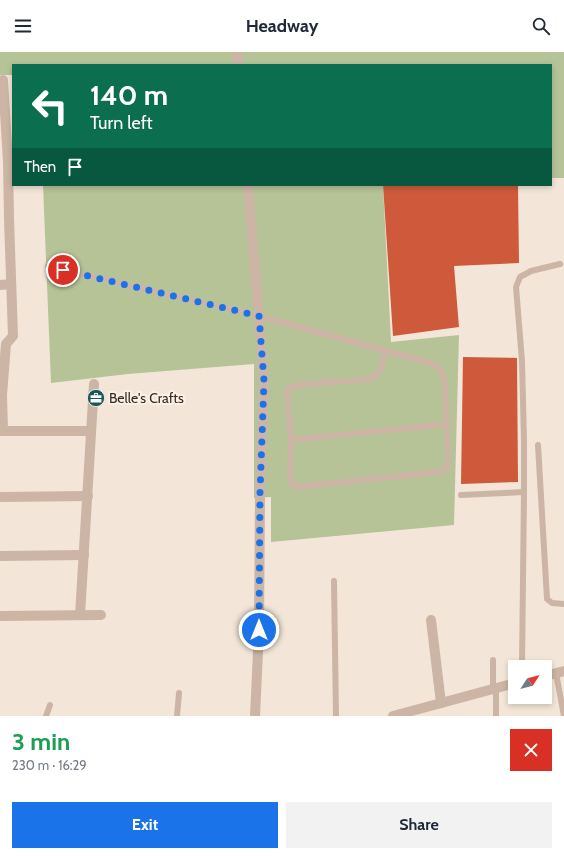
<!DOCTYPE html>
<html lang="en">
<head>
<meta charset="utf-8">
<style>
	body { margin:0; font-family:Cabin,sans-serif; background:#f2f2f3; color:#1f2937; height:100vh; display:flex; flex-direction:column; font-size:15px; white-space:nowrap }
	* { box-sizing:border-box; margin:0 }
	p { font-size:13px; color:#747a83 }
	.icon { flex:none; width:22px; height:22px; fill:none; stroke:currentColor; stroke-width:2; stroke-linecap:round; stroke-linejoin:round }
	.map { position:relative; height:664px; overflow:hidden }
	.drawer { display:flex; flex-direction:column; background:#fff; flex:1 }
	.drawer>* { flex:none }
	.hud { position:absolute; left:12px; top:12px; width:540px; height:122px; border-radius:0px; box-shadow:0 2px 6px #0003; background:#0b6e4f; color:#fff; overflow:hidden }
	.needle { width:26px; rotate:54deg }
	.fabs { position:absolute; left:508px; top:608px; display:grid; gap:8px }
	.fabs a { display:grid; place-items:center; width:44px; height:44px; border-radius:0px; background:#fff; box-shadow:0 2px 6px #0003; font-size:20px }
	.pin { position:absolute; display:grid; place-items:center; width:34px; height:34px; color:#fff; margin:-17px; border:2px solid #fff; border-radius:50%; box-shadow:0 1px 4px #0007 }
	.me { position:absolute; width:44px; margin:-22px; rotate:0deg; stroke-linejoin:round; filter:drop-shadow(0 0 3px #0008) }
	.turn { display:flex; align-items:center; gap:14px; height:84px; padding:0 12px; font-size:18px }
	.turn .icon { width:52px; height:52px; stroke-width:2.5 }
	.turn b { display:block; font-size:28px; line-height:34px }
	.then { display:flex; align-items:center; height:38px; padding:0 12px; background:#0003; gap:8px; font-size:15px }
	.round { display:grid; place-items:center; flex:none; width:42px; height:42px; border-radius:0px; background:#f2f2f3 }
	.headline { display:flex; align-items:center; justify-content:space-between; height:68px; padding:0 12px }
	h1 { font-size:24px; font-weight:700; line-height:30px; color:#1e9e55 }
	.primary-button { display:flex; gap:8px; margin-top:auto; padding:8px 12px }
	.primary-button a { flex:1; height:46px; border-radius:0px; background:#1a73e8; color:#fff; font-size:16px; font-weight:700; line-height:46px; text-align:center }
	.primary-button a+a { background:#f2f2f3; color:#1f2937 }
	header { display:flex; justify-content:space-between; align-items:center; height:52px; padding:0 12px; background:#fff; font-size:18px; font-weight:700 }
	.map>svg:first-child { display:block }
	.green { fill:#b6c397 }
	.building { fill:#ce5a3b }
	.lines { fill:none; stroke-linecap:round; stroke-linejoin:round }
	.service { stroke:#ccb5a4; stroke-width:6 }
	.minor { stroke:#ccb5a4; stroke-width:10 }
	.tertiary { stroke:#ccb5a4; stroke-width:10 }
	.route { stroke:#1a73e8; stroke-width:7; stroke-dasharray:0 12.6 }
	.labels { text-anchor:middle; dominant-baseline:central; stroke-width:4; stroke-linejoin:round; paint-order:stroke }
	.poi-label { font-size:14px; fill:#362b26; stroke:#faf0e5; text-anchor:start }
</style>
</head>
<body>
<header><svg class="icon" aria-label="menu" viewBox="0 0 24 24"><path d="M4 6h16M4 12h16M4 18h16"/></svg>Headway<svg class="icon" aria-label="search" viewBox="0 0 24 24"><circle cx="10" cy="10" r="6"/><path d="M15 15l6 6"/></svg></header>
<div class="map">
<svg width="564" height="664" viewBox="0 0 564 664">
	<rect width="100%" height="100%" fill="#f3e6d8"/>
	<g class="green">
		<path d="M 0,0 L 564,0 L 564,126 L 551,126 L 551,13 L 13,13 L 13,23 L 0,23 Z"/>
		<path d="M 43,133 L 383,133 L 391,290 L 459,283 L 454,473 L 271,490 L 271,445 L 254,446 L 254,312 L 128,322 L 51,331 Z"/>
	</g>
	<g class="building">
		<path d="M 383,133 L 518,133 L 519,211 L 454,214 L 459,275 L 393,284 Z"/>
		<path d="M 463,305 L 517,306 L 518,430 L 461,432 Z"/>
	</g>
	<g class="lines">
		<g class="service">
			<path d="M 48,214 L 259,264 L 427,310 L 435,313 L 442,320 L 445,330 L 448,410 L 447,416 L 439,420 L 296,435 L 290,427 L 291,388 L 287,339 L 289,336 L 299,333 L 370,327 C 383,321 382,311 385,298"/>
			<path d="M 291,388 L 447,372"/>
			<path d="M 538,393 L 547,547 L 552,551 L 564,552"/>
			<path d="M 524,440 L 524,389 L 522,309 L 516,235 L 520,225 L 531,219 L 560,212"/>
			<path d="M 461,443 L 524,440 L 522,615"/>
			<path d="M 334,529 L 336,664"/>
			<path d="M 493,608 L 493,637"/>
			<path d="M 556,621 L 564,664"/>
			<path d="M 496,636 L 496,664"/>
			<path d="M 46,664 L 50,653"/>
			<path d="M 177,664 L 179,641"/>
		</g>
		<g class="minor">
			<path d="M 237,0 L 238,13"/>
			<path d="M 248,133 L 264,329 L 260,441 L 259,578 L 255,664"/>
			<path d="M 0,233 L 11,232"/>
			<path d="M 0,379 L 91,379"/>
			<path d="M 3,379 L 2,343 L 6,292 L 13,284 L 9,167 L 8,110 L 3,28"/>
			<path d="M 0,445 L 88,444"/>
			<path d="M 0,504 L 84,503"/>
			<path d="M 80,563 L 94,332"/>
			<path d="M 0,564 L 101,563"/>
			<path d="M 431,568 L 441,651"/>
		</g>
		<g class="tertiary">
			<path d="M 545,624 L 564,619"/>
			<path d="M 393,664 L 515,631"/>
		</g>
	</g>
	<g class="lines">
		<path class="route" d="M 63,218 L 259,264 L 264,329 L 260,441 L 259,578"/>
	</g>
	<defs>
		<symbol id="office-disc" viewBox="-11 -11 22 22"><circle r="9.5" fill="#19585a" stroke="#faf0e5"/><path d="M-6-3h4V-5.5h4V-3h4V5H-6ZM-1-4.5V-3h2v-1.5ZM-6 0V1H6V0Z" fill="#fff"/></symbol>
	</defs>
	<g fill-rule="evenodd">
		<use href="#office-disc" x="86" y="336" width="20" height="20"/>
	</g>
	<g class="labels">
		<g class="poi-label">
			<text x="109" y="346">Belle's Crafts</text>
		</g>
	</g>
</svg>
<div class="fabs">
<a><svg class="needle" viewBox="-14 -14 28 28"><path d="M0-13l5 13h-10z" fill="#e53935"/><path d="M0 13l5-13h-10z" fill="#747a83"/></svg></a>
</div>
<div class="pin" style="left:63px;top:218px;background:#d93025"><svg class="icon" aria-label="arrive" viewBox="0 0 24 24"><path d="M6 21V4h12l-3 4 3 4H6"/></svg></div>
<svg class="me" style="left:259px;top:578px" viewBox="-20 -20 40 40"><circle r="17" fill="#1a73e8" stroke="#fff" stroke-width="3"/><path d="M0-11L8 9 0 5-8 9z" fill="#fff"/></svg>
<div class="hud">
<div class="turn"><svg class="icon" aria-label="left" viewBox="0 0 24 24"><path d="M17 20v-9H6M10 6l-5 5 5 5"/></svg><div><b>140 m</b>Turn left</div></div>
<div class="then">Then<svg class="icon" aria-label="arrive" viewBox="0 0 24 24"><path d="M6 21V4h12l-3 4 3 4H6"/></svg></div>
</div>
</div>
<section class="drawer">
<div class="headline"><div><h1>3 min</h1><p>230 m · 16:29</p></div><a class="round" style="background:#d93025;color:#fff"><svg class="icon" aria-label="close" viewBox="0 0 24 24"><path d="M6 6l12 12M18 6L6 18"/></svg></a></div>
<div class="primary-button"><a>Exit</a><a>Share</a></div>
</section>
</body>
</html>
